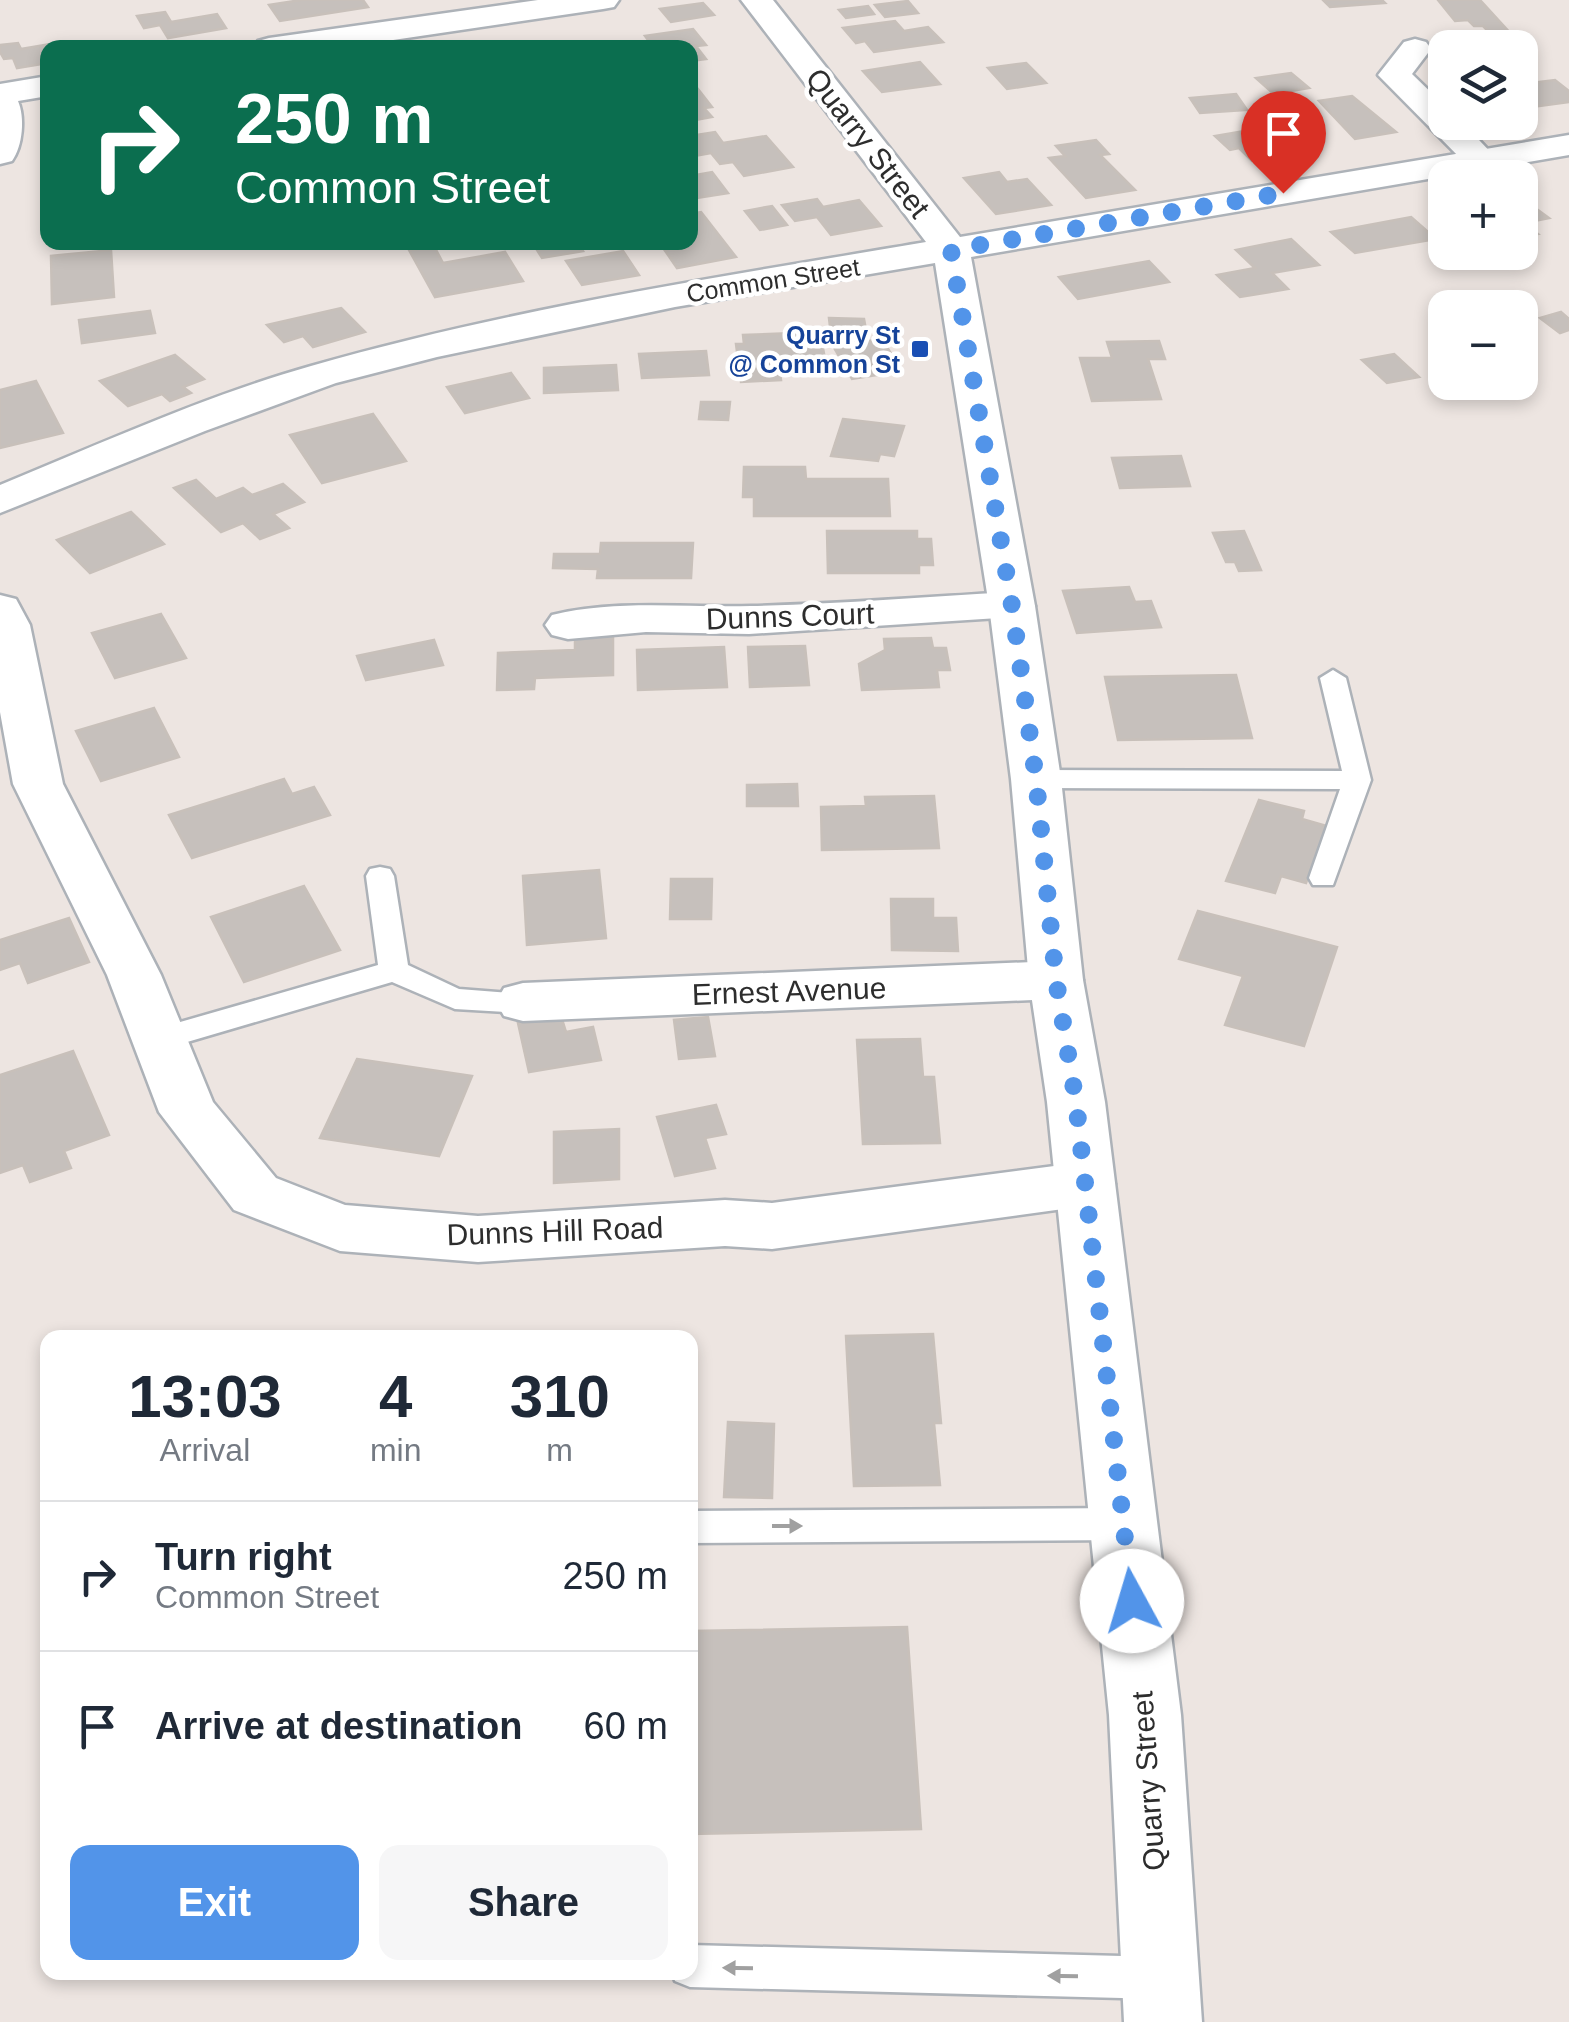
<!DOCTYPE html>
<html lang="en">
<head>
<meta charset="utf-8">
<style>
	body { margin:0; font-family:Helvetica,sans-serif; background:#f6f6f7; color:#1f2937; height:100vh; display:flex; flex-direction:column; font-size:38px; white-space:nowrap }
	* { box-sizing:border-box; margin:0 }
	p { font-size:32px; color:#747a83 }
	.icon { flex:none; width:55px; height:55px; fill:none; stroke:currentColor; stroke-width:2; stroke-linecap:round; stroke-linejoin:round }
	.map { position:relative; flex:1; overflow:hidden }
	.details { position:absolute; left:40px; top:1330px; width:658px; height:650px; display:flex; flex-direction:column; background:#fff; border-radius:20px; box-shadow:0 5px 15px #0003 }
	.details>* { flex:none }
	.top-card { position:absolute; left:40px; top:40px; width:658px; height:210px; border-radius:20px; box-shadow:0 5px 15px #0003; background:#0b6e4f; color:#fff; overflow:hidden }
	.controls { position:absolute; left:1428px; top:30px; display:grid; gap:20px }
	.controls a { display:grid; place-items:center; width:110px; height:110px; border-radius:20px; background:#fff; box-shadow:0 5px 15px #0003; font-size:50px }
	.pin { position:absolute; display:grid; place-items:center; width:85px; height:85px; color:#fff; margin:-102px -42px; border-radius:50% 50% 50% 0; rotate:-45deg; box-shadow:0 0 10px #0007 }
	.pin .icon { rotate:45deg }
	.me { position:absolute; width:110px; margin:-55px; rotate:354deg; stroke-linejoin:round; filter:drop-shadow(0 0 8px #0008) }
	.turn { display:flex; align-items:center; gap:35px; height:210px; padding:0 30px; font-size:45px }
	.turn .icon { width:130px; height:130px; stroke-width:2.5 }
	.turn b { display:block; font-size:70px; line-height:85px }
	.eta { display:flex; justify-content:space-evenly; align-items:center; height:170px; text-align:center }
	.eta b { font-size:60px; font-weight:600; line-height:70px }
	.button { display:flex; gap:20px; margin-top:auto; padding:20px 30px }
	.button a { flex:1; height:115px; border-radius:20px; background:#5294e9; color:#fff; font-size:40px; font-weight:600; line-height:115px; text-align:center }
	.button a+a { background:#f6f6f7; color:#1f2937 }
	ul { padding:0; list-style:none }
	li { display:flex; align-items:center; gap:30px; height:150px; padding:0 30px; border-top:2px solid #e0e1e3 }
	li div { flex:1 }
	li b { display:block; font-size:38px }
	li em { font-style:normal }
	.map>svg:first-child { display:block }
	.building { fill:#c6c0bc; stroke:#c8c0ba; stroke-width:2.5 }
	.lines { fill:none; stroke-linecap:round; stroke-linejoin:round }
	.lane-casing { stroke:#adb2b8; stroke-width:5 }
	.street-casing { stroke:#adb2b8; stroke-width:5 }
	.secondary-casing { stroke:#adb2b8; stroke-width:5 }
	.lane { fill:#fff; fill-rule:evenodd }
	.street { fill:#fff; fill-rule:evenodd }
	.secondary { fill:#fff; fill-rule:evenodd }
	.oneway { fill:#a0a0a0 }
	.route { stroke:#5294e9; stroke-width:18; stroke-dasharray:0 32.4 }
	.transit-dot { fill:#1a4fb4; stroke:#fff; stroke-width:4 }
	.labels { text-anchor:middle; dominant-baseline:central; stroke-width:9; stroke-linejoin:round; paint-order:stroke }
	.far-street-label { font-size:25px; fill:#2d2d2d; stroke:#fff }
	.far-transit-label { font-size:25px; font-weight:bold; fill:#164399; stroke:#fff; text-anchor:end }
	.street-label { font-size:30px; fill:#2d2d2d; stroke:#fff }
</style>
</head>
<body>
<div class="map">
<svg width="1569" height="2022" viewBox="0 0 1569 2022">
	<rect width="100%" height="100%" fill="#ede5e1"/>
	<g class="building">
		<path d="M 301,0 L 363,0 L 368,7 L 280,21 L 269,5 Z"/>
		<path d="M 1323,0 L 1382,0 L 1385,3 L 1330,7 Z"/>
		<path d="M 1438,0 L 1480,0 L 1511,34 L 1492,35 L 1483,26 L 1474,26 L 1468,20 L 1455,21 Z"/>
		<path d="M 908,1 L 918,13 L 885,17 L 875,5 Z"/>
		<path d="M 703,3 L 714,15 L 671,22 L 660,9 Z"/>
		<path d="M 868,6 L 874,14 L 846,18 L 839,10 Z"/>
		<path d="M 165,12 L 171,22 L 217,14 L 226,28 L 168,38 L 160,25 L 144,28 L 137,16 Z"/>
		<path d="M 895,21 L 904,31 L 928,27 L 943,42 L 874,52 L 865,41 L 856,43 L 843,28 Z"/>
		<path d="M 693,29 L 706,45 L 696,46 L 706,59 L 690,61 L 690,48 L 654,48 L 645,36 Z"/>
		<path d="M 63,42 L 66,48 L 48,48 L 48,63 L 17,68 L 13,58 L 4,59 L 0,52 L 0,45 L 18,43 L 21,49 Z"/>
		<path d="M 920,62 L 940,84 L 882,92 L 863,71 Z"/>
		<path d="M 1026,63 L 1046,83 L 1007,89 L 988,68 Z"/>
		<path d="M 1291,73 L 1309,88 L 1274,94 L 1256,78 Z"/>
		<path d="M 1520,76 L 1531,83 L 1555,80 L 1569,91 L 1569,102 L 1525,108 L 1520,104 Z"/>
		<path d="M 698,89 L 712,107 L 704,108 L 712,117 L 690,121 L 690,91 Z"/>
		<path d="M 1236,94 L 1247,110 L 1200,113 L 1190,98 Z"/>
		<path d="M 1352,96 L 1396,132 L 1355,139 L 1319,101 Z"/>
		<path d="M 1285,124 L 1302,139 L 1291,141 L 1304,152 L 1252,161 L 1239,148 L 1230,150 L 1215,136 Z"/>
		<path d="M 715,132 L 723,143 L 766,136 L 793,167 L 744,176 L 733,162 L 720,164 L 711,153 L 694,156 L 690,136 Z"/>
		<path d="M 1096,140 L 1109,154 L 1100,155 L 1135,190 L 1086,198 L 1049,158 L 1065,156 L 1056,146 Z"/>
		<path d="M 712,172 L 728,193 L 690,199 L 690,176 Z"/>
		<path d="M 999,172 L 1007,182 L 1027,179 L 1051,205 L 996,214 L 964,178 Z"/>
		<path d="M 1520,197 L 1549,218 L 1524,223 L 1538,234 L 1520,237 Z"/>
		<path d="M 817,199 L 823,207 L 859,200 L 881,226 L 831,235 L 817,217 L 795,221 L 782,205 Z"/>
		<path d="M 772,206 L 787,225 L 760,230 L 745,211 Z"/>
		<path d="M 701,212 L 736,257 L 677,268 L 659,242 L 690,242 L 690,214 Z"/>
		<path d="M 1411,217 L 1436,239 L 1355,253 L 1331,232 Z"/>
		<path d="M 1291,239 L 1319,265 L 1272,273 L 1288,289 L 1240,297 L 1217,275 L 1255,268 L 1236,250 Z"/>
		<path d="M 532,242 L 577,242 L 583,251 L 542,258 Z"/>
		<path d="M 434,246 L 443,263 L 505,252 L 523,281 L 435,297 L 409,250 Z"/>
		<path d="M 111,250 L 114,297 L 52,304 L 51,256 Z"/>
		<path d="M 623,251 L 639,275 L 582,285 L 566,261 Z"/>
		<path d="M 1149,261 L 1169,282 L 1078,299 L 1059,277 Z"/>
		<path d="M 341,308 L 365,332 L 313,347 L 303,336 L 284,342 L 267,325 Z"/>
		<path d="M 150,311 L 155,333 L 82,343 L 79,320 Z"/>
		<path d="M 1561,312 L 1569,319 L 1569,330 L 1560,333 L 1540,318 Z"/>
		<path d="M 829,318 L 864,319 L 868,341 L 882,339 L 902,371 L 852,379 L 832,344 Z"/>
		<path d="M 820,332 L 825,359 L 778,361 L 781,380 L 741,382 L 736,344 L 744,344 L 743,335 Z"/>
		<path d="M 1159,341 L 1165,359 L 1148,359 L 1161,399 L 1092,401 L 1080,358 L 1112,358 L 1107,342 Z"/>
		<path d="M 706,351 L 709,375 L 642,378 L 639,354 Z"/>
		<path d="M 1394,354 L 1419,377 L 1387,383 L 1362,360 Z"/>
		<path d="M 175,355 L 204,379 L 183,387 L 191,393 L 170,401 L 162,394 L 128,406 L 100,381 Z"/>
		<path d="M 616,365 L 618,390 L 544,393 L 544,368 Z"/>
		<path d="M 511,373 L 529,398 L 465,413 L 447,387 Z"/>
		<path d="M 36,381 L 63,433 L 0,448 L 0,390 Z"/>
		<path d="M 701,402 L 730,402 L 728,420 L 699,419 Z"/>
		<path d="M 373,414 L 406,461 L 322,483 L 290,435 Z"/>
		<path d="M 843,419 L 904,426 L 894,456 L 880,454 L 878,461 L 831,456 Z"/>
		<path d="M 1181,456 L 1190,486 L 1120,488 L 1112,458 Z"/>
		<path d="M 744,467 L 805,467 L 806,479 L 888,479 L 890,516 L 754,516 L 754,497 L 743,497 Z"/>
		<path d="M 196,480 L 216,499 L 243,488 L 252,495 L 283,484 L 304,502 L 273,514 L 289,528 L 260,539 L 243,523 L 221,532 L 174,488 Z"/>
		<path d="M 131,512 L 164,544 L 90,573 L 57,540 Z"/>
		<path d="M 827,531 L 917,531 L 917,539 L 931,539 L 933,565 L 919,565 L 919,573 L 828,573 Z"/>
		<path d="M 1244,531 L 1261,570 L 1239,571 L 1235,562 L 1226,562 L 1213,533 Z"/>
		<path d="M 601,543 L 693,543 L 691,578 L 597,578 L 598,569 L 553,568 L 554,554 L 600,554 Z"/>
		<path d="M 1129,587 L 1135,602 L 1151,601 L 1161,627 L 1077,633 L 1063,591 Z"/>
		<path d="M 161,614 L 186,658 L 115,678 L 92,633 Z"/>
		<path d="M 613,635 L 613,675 L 535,678 L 534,689 L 497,690 L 498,653 L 575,650 L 575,636 Z"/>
		<path d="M 931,638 L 933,648 L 946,648 L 950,670 L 937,670 L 939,687 L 862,690 L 859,664 L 885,650 L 884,639 Z"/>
		<path d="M 434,640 L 443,665 L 366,680 L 357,656 Z"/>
		<path d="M 805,646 L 809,685 L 750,687 L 748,647 Z"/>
		<path d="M 724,647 L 727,687 L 638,690 L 637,650 Z"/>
		<path d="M 1236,675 L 1252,738 L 1118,740 L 1105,677 Z"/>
		<path d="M 154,708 L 179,757 L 101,781 L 76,731 Z"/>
		<path d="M 284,779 L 292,794 L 314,787 L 330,815 L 192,858 L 169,815 Z"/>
		<path d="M 797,784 L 798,806 L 747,806 L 747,785 Z"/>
		<path d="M 934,796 L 939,848 L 822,850 L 821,807 L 866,806 L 865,797 Z"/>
		<path d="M 1259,800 L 1304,811 L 1302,819 L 1327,826 L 1306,883 L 1281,876 L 1275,893 L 1226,881 Z"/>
		<path d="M 599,870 L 606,938 L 527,945 L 523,876 Z"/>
		<path d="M 671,879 L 712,879 L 711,919 L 670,919 Z"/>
		<path d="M 304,886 L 340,950 L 244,982 L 211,917 Z"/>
		<path d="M 891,899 L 933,899 L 933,918 L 956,918 L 958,951 L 892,950 Z"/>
		<path d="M 1198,911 L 1337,947 L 1304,1046 L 1225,1025 L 1243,976 L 1179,959 Z"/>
		<path d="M 69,918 L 89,962 L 28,983 L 20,963 L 0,970 L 0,940 Z"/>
		<path d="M 561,1016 L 566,1032 L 593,1027 L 601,1060 L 529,1072 L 518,1023 Z"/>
		<path d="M 708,1017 L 715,1056 L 679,1059 L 674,1020 Z"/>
		<path d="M 920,1039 L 923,1077 L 934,1077 L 940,1143 L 863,1144 L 857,1040 Z"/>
		<path d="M 73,1051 L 109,1135 L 64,1151 L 71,1168 L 30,1182 L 23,1165 L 0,1173 L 0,1075 Z"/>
		<path d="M 357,1059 L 472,1076 L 439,1156 L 320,1138 Z"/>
		<path d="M 716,1105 L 726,1134 L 705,1138 L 715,1168 L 675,1176 L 657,1117 Z"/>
		<path d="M 619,1129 L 619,1179 L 554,1183 L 554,1132 Z"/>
		<path d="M 933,1334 L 941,1423 L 934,1423 L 940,1485 L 854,1486 L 846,1336 Z"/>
		<path d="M 728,1422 L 774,1424 L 772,1498 L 724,1497 Z"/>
		<path d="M 907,1627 L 921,1829 L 690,1834 L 690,1631 Z"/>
	</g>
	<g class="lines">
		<defs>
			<g id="lane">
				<path d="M 1333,670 L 1346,678 L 1371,780 L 1333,885 L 1313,885 L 1309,878 L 1340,789 L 1036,788 L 1026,785 L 1022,779 L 1026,773 L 1036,770 L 1342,771 L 1320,678 Z"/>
				<path d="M 380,867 L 390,869 L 394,876 L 408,965 L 459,989 L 534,995 L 538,1002 L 534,1009 L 523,1013 L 455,1009 L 392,982 L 160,1050 L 149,1047 L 145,1039 L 149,1031 L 378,965 L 366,876 L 370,869 Z"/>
				<path d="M 1124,1508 L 1137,1513 L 1142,1524 L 1137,1535 L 1124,1540 L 690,1543 L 690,1511 Z"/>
				<path d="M 690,1945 L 1160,1957 L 1175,1963 L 1181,1978 L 1175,1993 L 1160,1999 L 690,1987 L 675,1981 L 672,1972 L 690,1972 Z"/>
			</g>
			<g id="street">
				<path d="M 538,0 L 619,0 L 614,7 L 603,9 L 339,48 L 253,48 L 258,41 L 269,38 Z"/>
				<path d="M 1415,39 L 1426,42 L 1431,49 L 1412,74 L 1445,106 L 1445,122 L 1462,122 L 1497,159 L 1492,166 L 1480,169 L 1468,166 L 1378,75 L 1404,42 Z"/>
				<path d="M 48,76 L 48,96 L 18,101 C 25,117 23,146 12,161 L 0,164 L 0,84 Z"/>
				<path d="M 1012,592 L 1028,596 L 1035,606 L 1028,616 L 749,634 L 646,632 L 568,639 L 552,635 L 545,625 L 552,615 C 617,599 685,608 751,606 C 838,604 925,597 1012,592 Z"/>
				<path d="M 0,595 L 16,599 L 30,625 L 63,784 L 161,975 L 213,1102 L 276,1178 L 345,1205 L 478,1216 L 725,1200 L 772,1203 L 1085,1162 L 1106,1168 L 1115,1184 L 1106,1200 L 1085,1206 L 772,1249 L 725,1246 L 478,1262 L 340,1251 L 234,1210 L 159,1112 L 107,975 L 13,784 L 0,712 Z"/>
				<path d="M 1056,961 L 1075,967 L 1083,980 L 1075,993 L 1056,999 L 523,1021 L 504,1016 L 496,1002 L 504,988 L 523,983 Z"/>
			</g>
			<path id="secondary" d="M 741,0 L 773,0 L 960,237 L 1569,135 L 1569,155 L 971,257 L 1035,606 L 1061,779 L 1083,980 L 1105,1102 L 1181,1715 L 1202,2022 L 1124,2022 L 1109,1715 L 1047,1102 L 1029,980 L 1011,779 L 989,606 L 935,263 L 675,307 L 437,357 L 336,383 L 205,431 L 0,513 L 0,485 C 102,443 205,396 311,366 C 512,308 720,277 926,242 Z"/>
		</defs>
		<use href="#lane" class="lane-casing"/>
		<use href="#street" class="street-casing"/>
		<use href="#secondary" class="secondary-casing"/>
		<use href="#lane" class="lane"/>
		<use href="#street" class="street"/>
		<use href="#secondary" class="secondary"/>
	</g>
	<defs><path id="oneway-solid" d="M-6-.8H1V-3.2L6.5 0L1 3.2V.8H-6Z" transform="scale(2.5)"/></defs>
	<g class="oneway">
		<use href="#oneway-solid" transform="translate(787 1526)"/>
		<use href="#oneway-solid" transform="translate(738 1968) rotate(-179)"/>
		<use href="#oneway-solid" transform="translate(1063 1976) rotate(-179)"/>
	</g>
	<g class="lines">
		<path class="route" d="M 1132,1601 L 1076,1102 L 1056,980 L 1036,779 L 1012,606 L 951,250 L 1283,193"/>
	</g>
	<rect class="transit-dot" x="910" y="339" width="20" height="20" rx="5"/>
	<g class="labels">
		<g class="far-street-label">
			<text transform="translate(773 280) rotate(-9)">Common Street</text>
		</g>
		<g class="far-transit-label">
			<text x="900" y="335">Quarry St<tspan x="900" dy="29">@ Common St</tspan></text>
		</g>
		<g class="street-label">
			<text transform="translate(868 143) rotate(52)">Quarry Street</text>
			<text transform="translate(790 616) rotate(-2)">Dunns Court</text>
			<text transform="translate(789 991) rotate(-2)">Ernest Avenue</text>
			<text transform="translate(555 1231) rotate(-2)">Dunns Hill Road</text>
			<text transform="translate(1148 1781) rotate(-94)">Quarry Street</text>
		</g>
	</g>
</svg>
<div class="controls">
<a><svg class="icon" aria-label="layers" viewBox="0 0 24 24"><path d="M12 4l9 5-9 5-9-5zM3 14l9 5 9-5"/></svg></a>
<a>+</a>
<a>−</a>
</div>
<div class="pin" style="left:1283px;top:193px;background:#d93025"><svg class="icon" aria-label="arrive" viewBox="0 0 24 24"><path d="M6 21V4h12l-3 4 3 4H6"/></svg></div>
<svg class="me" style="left:1132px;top:1601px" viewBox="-20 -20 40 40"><circle r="19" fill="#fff"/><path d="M0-13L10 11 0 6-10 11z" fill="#5294e9"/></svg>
<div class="top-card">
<div class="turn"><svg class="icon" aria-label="right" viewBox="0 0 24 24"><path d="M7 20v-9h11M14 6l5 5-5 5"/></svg><div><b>250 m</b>Common Street</div></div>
</div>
<section class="details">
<div class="eta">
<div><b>13:03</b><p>Arrival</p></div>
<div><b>4</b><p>min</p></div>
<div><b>310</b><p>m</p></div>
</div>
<ul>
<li><svg class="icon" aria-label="right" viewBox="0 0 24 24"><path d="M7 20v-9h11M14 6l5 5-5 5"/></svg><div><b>Turn right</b><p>Common Street</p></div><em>250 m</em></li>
<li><svg class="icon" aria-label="arrive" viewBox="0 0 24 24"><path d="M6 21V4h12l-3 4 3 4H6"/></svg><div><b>Arrive at destination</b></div><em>60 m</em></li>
</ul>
<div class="button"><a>Exit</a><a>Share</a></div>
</section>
</div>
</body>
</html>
